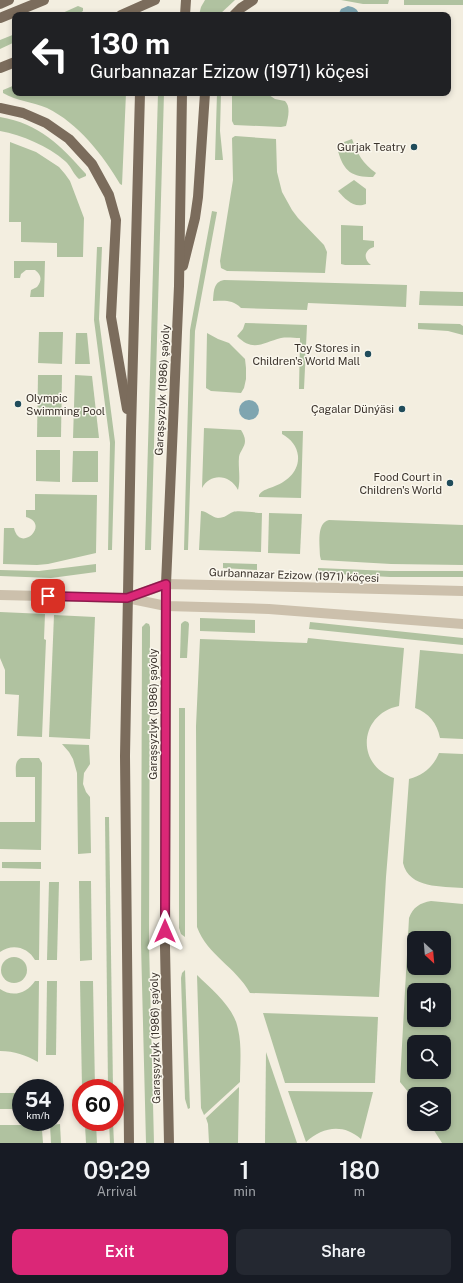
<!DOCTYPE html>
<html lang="en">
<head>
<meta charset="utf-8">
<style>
	body { margin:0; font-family:"Public Sans",sans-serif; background:#242831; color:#f1f3f6; height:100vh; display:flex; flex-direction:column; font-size:15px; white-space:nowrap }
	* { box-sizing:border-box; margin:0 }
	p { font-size:13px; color:#9ea1a6 }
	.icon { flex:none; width:22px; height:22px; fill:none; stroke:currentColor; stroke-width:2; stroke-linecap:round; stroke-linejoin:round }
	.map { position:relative; height:1143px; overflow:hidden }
	.drawer { display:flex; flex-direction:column; background:#171b24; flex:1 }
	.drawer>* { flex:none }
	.top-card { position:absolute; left:12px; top:12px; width:439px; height:84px; border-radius:8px; box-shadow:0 2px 6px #0003; background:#202124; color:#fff; overflow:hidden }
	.needle { width:26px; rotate:154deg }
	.fabs { position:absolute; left:407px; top:931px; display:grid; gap:8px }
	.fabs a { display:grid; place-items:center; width:44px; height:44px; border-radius:8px; background:#171b24; box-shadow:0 2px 6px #0003; font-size:20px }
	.speed { position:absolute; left:12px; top:1079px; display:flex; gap:8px; font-size:20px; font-weight:700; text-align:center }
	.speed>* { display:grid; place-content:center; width:52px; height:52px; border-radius:50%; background:#171b24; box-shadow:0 2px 6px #0003; line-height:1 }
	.speed small { font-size:10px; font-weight:400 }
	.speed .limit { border:6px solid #d22; background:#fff; color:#111 }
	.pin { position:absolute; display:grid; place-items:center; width:34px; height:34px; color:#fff; margin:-17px; border-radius:8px; box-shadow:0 2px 6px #0006 }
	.me { position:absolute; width:44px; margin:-22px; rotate:0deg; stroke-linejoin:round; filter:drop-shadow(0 0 3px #0008) }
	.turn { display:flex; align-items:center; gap:14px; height:84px; padding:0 12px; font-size:18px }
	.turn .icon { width:52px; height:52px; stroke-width:2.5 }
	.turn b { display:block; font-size:28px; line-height:34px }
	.eta { display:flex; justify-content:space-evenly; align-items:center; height:68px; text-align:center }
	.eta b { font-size:24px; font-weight:600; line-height:28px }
	.button { display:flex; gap:8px; margin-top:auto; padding:8px 12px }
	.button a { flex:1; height:46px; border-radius:8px; background:#db2777; color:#fff; font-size:16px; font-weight:600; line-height:46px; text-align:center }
	.button a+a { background:#242831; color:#f1f3f6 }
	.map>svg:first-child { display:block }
	.green { fill:#b0c2a0; fill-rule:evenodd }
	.water { fill:#7fa5b0 }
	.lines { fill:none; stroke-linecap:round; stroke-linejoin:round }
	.minor { stroke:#ccc0ac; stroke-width:10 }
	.major { stroke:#7b6c5c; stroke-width:10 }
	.route-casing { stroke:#8e194d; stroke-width:10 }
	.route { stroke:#db2777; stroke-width:7 }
	.poi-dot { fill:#204c5b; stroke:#faf7ed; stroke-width:1.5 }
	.labels { text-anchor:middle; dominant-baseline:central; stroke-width:3; stroke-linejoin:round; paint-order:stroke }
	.poi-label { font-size:11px; fill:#3a322b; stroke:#faf7ed; text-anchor:end }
	.street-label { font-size:11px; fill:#3a322b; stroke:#faf7ed }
</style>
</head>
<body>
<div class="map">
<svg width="463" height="1143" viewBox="0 0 463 1143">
	<rect width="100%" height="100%" fill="#f3eee0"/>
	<g class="green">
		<path d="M 205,0 L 235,0 L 219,15 L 199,15 L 201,7 Z"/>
		<path d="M 341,0 L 389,0 L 388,4 L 363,4 Z"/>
		<rect x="404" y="0" width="59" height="5"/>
		<path d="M 78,6 L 83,8 L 83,11 L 77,15 L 58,15 Z"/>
		<path d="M 15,34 L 15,42 L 0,49 L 0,40 Z"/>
		<path d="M 15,85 L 15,93 L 126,93 L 122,185 L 120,184 C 103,155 78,123 47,108 C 33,102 17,101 3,93 L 3,90 Z"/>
		<path d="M 158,93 L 164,93 L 151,550 L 145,550 Z"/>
		<path d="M 217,93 L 221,93 L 220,131 L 223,160 L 215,160 Z"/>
		<path d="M 232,93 L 266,93 L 275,99 L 285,101 C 291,107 288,118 286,126 L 281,127 L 234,125 L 232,121 Z"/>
		<path d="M 0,117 C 40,124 60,145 86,174 L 86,176 L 79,179 C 73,174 71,166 65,161 C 48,146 22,135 0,131 Z"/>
		<path d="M 235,136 L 276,139 L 277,172 L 282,192 L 292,210 L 298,218 L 324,245 L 327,252 L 325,273 L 227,271 L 221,268 L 220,261 L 233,180 L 232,138 Z"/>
		<path d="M 352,139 C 357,153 363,164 376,173 L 373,177 C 352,177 344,172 338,151 L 344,142 Z"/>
		<path d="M 10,142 L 36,152 L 59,167 L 65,174 L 70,181 L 84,218 L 83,257 L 57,257 L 57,243 L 21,242 L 21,222 L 9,222 Z"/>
		<path d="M 354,180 L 366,189 L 366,204 C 354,209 345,199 338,191 Z"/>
		<path d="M 212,211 L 217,212 L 195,331 L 188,550 L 184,550 L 190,330 Z"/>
		<path d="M 341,225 L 363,226 L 363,240 L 374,241 L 374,247 C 364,250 363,259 371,265 L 345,265 L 341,264 Z"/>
		<path d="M 97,247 L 102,247 L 99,319 L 115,442 L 112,550 L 108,550 L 110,443 L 94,320 Z"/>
		<path d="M 14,261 L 45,261 L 44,297 L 30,297 L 31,290 L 37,287 C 42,281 42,275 35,270 L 26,270 L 21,274 L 20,278 L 14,278 Z"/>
		<path d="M 224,280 L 407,285 L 406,307 L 308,303 L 307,310 L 241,308 C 232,299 224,301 213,301 C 214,292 213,282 224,280 Z"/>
		<path d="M 420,291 L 463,292 L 463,306 L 419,305 Z"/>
		<path d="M 245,323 L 307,325 L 304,389 L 299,389 L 300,338 C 294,338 287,337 281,338 C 264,342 253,353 237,336 L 243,329 Z"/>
		<path d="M 418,323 L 460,324 L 463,326 L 463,335 L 448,331 L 418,329 Z"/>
		<path d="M 39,332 L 63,332 L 62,364 L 38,363 Z"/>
		<path d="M 76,333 L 87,333 L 90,364 L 75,364 Z"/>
		<path d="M 207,333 L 218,339 L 229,343 L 245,359 L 246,368 L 246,379 L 244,388 L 241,393 L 211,391 L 206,388 Z"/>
		<path d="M 38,375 L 62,375 L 61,437 L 37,437 Z"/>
		<path d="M 75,375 L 92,376 L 99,438 L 73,438 Z"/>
		<path d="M 204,428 L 241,430 C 243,433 245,437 245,441 C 245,447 240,451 239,457 C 238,468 241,479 238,490 C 230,474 210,473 202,488 Z"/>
		<path d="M 282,431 L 303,431 L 301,498 L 259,497 L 259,495 C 263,489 269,489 275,486 C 288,481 299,471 298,456 C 297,446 291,439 282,434 Z"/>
		<path d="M 36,450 L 60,450 L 60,482 L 36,481 Z"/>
		<path d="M 73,451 L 98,451 L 98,482 L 72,482 Z"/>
		<path d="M 35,494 L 97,495 L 96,553 L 48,564 L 37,565 L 3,564 L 4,528 L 14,528 C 20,554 51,524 26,517 L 26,510 L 35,510 Z"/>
		<path d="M 201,511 C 207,511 211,517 218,518 C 225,518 228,514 233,512 C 239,510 256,513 262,513 L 261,552 L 199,550 Z"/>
		<path d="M 269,513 L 302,514 L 300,554 L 268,553 Z"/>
		<path d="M 329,520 L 463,525 L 463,565 L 391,564 L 321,560 L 320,556 C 320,545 316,523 329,520 Z"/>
		<path d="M 223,563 L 257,564 L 257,570 L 223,568 Z"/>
		<path d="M 96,564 L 96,572 L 51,578 L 0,576 L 0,570 L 39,571 Z"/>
		<path d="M 318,568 L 390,571 L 463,571 L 463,577 L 390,577 L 318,573 Z"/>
		<path d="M 0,612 L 45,614 L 44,639 L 46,640 L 42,737 L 17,736 L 19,695 L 5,694 L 5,670 L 0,658 Z"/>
		<path d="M 54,615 L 95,617 L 90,739 L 49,737 Z"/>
		<path d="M 200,618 L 255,620 L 255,633 L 200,631 Z"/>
		<path d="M 185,621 L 188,622 L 189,624 L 187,658 L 180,658 L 181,624 L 183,622 Z"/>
		<path d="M 310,622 L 463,638 L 463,645 L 309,629 Z"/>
		<path d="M 146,623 L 149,624 L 150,627 L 149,944 L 154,1143 L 146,1143 L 141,944 L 142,627 Z"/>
		<path d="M 308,638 L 404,648 L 399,706 C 359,714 355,765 394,778 L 386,877 L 379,997 L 250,993 C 236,967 207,955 197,927 L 196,726 L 200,639 L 307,643 Z"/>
		<path d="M 420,650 L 463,654 L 463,739 L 440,738 C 437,723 429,713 415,708 Z"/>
		<path d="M 179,708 L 185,708 L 185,937 L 181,934 L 179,928 Z"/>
		<path d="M 62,744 L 89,745 L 90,764 L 84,773 L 83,784 L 86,792 L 90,797 L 91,853 L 78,854 L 77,773 L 73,759 L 69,752 Z"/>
		<path d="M 439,753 L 463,754 L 463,888 C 442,886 409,889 403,863 L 409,779 C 424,775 433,767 439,753 Z"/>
		<path d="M 21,758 L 39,758 L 42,763 L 41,850 L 0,849 L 0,822 L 35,822 L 35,777 L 16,777 C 16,770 14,761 21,758 Z"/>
		<path d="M 105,817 L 109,817 L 113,1088 L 108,1088 Z"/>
		<path d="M 2,862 L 41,862 L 41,869 L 2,868 Z"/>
		<path d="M 0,881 L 40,881 L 39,960 L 35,960 C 28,947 12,943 0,952 Z"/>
		<path d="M 79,881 L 91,881 L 92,960 L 80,961 Z"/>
		<path d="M 49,882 L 59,882 L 57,960 L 47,960 Z"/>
		<path d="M 431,901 L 463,904 L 463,1143 L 442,1143 L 430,1124 L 444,1124 L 444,1094 L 414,1094 L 414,1099 L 400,1082 L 409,918 C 413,907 420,903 431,901 ZM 414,938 L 444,938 L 444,968 L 414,968 ZM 414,990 L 444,990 L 444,1020 L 414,1020 ZM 414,1042 L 444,1042 L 444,1072 L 414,1072 Z"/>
		<circle cx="14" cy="970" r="13"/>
		<path d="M 185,970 L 190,1108 L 188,1109 L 185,1099 L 181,978 L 182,973 Z"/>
		<path d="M 197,975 C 212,990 234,1007 238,1029 C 242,1046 240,1065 240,1082 L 204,1115 L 201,1108 Z"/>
		<path d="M 35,981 L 39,981 L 38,1062 C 25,1055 15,1051 0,1051 L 0,989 C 13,998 27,993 35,981 Z"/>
		<path d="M 47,981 L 57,981 L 56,1055 L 46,1055 Z"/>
		<path d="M 80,981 L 93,981 L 95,1088 L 82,1088 Z"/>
		<path d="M 263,1013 L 378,1017 L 375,1083 L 285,1083 Z"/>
		<path d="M 266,1052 L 297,1143 L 265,1143 Z"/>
		<path d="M 239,1087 L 238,1143 L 209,1143 L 208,1124 L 206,1118 Z"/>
		<path d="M 288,1091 L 373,1092 L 361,1139 C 343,1123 322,1127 306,1142 Z"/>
		<rect x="0" y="1093" width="21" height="16"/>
		<path d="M 109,1122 L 113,1122 L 114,1143 L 110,1143 Z"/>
		<path d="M 60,1124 L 61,1143 L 51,1143 L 50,1125 Z"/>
		<path d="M 96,1124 L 97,1143 L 86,1143 L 85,1125 Z"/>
		<path d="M 0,1125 L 38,1125 L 42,1130 L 43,1143 L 0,1143 Z"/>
	</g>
	<g class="water">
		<path d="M 348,6 C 354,7 358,9 359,15 L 338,15 L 341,9 Z"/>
		<circle cx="249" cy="410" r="10"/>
	</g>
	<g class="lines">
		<g class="minor">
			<path d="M 0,595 L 127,598 L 166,606 L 269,609 L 463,624"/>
			<path d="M 128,598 L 166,584 L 463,591"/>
		</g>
		<g class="major">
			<path d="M 0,4 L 9,0"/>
			<path d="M 121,15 L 155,0"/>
			<path d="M 185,15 L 186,0"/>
			<path d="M 234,15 L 241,8 L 253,0"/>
			<path d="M 0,18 L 44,0"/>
			<path d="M 0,68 L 15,62"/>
			<path d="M 0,108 L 23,113 L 46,123 L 69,139 L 92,164 L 109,195 L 116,220 L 111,317 L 127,409"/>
			<path d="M 183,266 L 195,218 L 198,197 L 205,93"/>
			<path d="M 129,1143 L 125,756 L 131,431 L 140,93"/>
			<path d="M 169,1143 L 165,947 L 166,584 L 179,286 L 182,93"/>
		</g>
	</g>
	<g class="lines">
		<defs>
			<path id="route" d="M 48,596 L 127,598 L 166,584 L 165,931"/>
		</defs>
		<use href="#route" class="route-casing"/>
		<use href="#route" class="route"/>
	</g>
	<g class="poi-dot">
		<circle cx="414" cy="147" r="4"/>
		<circle cx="368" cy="354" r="4"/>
		<circle cx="18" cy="404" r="4"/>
		<circle cx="402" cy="409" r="4"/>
		<circle cx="450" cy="483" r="4"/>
	</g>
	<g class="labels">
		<g class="poi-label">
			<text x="406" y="147">Gurjak Teatry</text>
			<text x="360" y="348">Toy Stores in<tspan x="360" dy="13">Children's World Mall</tspan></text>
			<text x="26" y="398" text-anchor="start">Olympic<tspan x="26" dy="13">Swimming Pool</tspan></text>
			<text x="394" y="409">Çagalar Dünýäsi</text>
			<text x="442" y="477">Food Court in<tspan x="442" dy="13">Children's World</tspan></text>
		</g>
		<g class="street-label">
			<text transform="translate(162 390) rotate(-87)">Garaşsyzlyk (1986) şaýoly</text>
			<text transform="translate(294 575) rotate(2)">Gurbannazar Ezizow (1971) köçesi</text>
			<text transform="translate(153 714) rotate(-90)">Garaşsyzlyk (1986) şaýoly</text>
			<text transform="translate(155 1038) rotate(-91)">Garaşsyzlyk (1986) şaýoly</text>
		</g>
	</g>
</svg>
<div class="fabs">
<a><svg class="needle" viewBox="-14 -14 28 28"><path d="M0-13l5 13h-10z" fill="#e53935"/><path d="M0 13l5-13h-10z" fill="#9ea1a6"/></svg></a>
<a><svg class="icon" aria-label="sound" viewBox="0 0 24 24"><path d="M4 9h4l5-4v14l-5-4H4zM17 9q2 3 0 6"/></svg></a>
<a><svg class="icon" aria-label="search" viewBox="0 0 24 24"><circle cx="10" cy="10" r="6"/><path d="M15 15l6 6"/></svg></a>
<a><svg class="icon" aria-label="layers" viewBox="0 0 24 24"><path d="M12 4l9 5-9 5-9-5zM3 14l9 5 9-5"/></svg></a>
</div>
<div class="speed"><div>54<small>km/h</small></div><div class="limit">60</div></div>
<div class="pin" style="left:48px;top:596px;background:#d93025"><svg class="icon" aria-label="arrive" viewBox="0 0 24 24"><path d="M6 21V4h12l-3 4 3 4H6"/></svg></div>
<svg class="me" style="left:165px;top:931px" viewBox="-20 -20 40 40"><path d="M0-17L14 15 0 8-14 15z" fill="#db2777" stroke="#fff" stroke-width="4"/></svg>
<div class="top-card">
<div class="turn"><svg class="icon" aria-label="left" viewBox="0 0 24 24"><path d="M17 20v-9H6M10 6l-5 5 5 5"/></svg><div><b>130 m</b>Gurbannazar Ezizow (1971) köçesi</div></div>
</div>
</div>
<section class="drawer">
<div class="eta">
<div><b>09:29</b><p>Arrival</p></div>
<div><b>1</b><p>min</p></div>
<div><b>180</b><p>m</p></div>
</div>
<div class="button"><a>Exit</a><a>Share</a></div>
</section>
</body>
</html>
